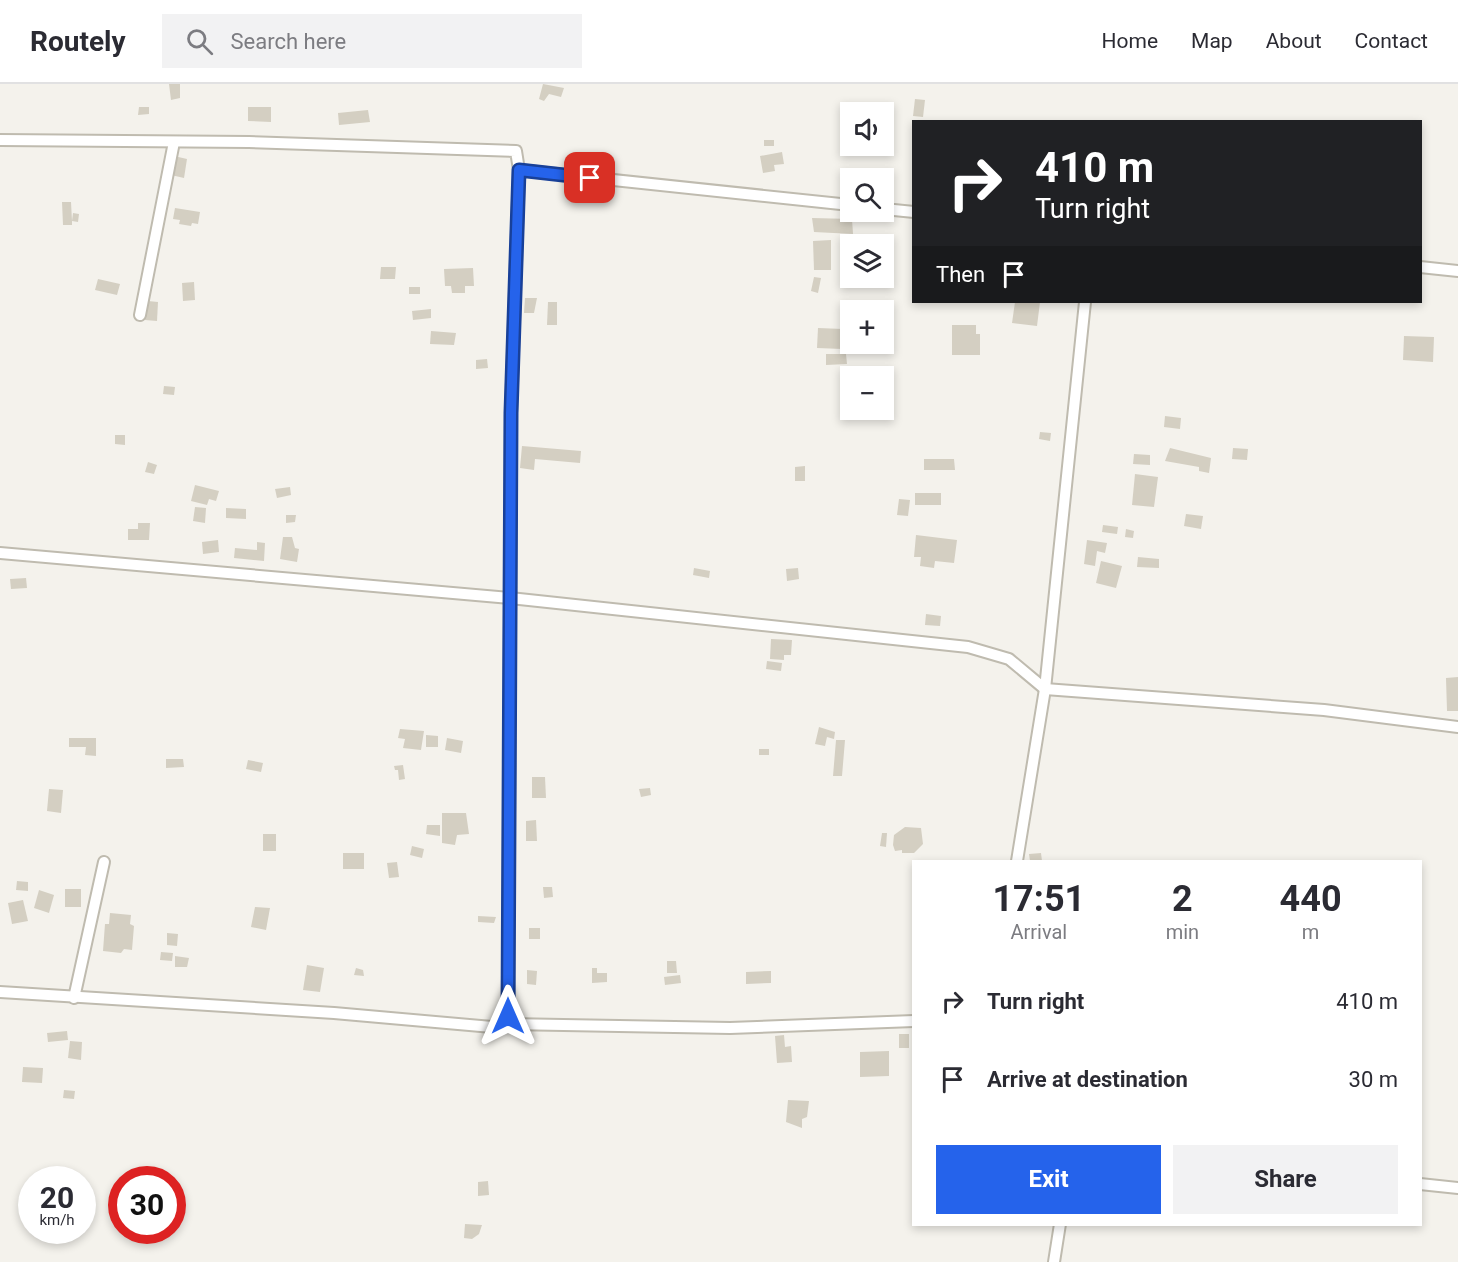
<!DOCTYPE html>
<html lang="en">
<head>
<meta charset="utf-8">
<style>
	body { margin:0; font-family:Roboto,sans-serif; background:#f2f2f3; color:#2b2b33; height:100vh; display:flex; flex-direction:column; font-size:22px; white-space:nowrap }
	* { box-sizing:border-box; margin:0 }
	p { font-size:20px; color:#7c7c81 }
	.icon { flex:none; width:33px; height:33px; fill:none; stroke:currentColor; stroke-width:2; stroke-linecap:round; stroke-linejoin:round }
	.map { position:relative; flex:1; overflow:hidden }
	.drawer { position:absolute; left:912px; top:776px; width:510px; height:366px; display:flex; flex-direction:column; background:#fff; border-radius:0px; box-shadow:0 3px 9px #0003 }
	.drawer>* { flex:none }
	.guide { position:absolute; left:912px; top:36px; width:510px; height:183px; border-radius:0px; box-shadow:0 3px 9px #0003; background:#202124; color:#fff; overflow:hidden }
	.tools { position:absolute; left:840px; top:18px; display:grid; gap:12px }
	.tools a { display:grid; place-items:center; width:54px; height:54px; border-radius:0px; background:#fff; box-shadow:0 3px 9px #0003; font-size:30px }
	.speed { position:absolute; left:18px; top:1082px; display:flex; gap:12px; font-size:30px; font-weight:700; text-align:center }
	.speed>* { display:grid; place-content:center; width:78px; height:78px; border-radius:50%; background:#fff; box-shadow:0 3px 9px #0003; line-height:1 }
	.speed small { font-size:15px; font-weight:400 }
	.speed .limit { border:9px solid #d22; background:#fff; color:#111 }
	.pin { position:absolute; display:grid; place-items:center; width:51px; height:51px; color:#fff; margin:-26px; border-radius:12px; box-shadow:0 3px 9px #0006 }
	.me { position:absolute; width:66px; margin:-33px; rotate:0deg; stroke-linejoin:round; filter:drop-shadow(0 0 4px #0008) }
	.turn { display:flex; align-items:center; gap:21px; height:126px; padding:0 24px; font-size:27px }
	.turn .icon { width:78px; height:78px; stroke-width:2.5 }
	.turn b { display:block; font-size:42px; line-height:51px }
	.then { display:flex; align-items:center; height:57px; padding:0 24px; background:#0003; gap:12px; font-size:22px }
	.eta { display:flex; justify-content:space-evenly; align-items:center; height:102px; text-align:center }
	.eta b { font-size:36px; font-weight:700; line-height:42px }
	.button { display:flex; gap:12px; margin-top:auto; padding:12px 24px }
	.button a { flex:1; height:69px; border-radius:0px; background:#2563eb; color:#fff; font-size:24px; font-weight:700; line-height:69px; text-align:center }
	.button a+a { background:#f2f2f3; color:#2b2b33 }
	ul { padding:0; list-style:none }
	li { display:flex; align-items:center; gap:18px; height:78px; padding:0 24px }
	li div { flex:1 }
	li b { display:block; font-size:22px }
	li em { font-style:normal }
	header { display:flex; align-items:center; gap:36px; box-sizing:border-box; height:84px; padding:0 30px; background:#fff; border-bottom:2px solid #e1e1e2 }
	header strong { font-size:28px }
	nav { display:flex; gap:33px; margin-inline-start:auto; font-size:21px }
	.search { width:420px; height:54px; background:#f2f2f3; display:flex; align-items:center; gap:15px; box-sizing:border-box; padding:0 21px; border-radius:0px; color:#7c7c81; font-size:22px }
	.map>svg:first-child { display:block }
	.building { fill:#d4cfc2 }
	.lines { fill:none; stroke-linecap:round; stroke-linejoin:round }
	.street-casing { stroke:#bfbbaf; stroke-width:14 }
	.street { stroke:#fff; stroke-width:10 }
	.route-casing { stroke:#184099; stroke-width:15 }
	.route { stroke:#2563eb; stroke-width:10 }
</style>
</head>
<body>
<header>
<strong>Routely</strong>
<div class="search"><svg class="icon" aria-label="search" viewBox="0 0 24 24"><circle cx="10" cy="10" r="6"/><path d="M15 15l6 6"/></svg>Search here</div>
<nav><a>Home</a><a>Map</a><a>About</a><a>Contact</a></nav>
</header>
<div class="map">
<svg width="1458" height="1178" viewBox="0 0 1458 1178">
	<rect width="100%" height="100%" fill="#f4f2ec"/>
	<g class="building">
		<path d="M 169,0 L 180,0 L 180,14 L 171,16 Z"/>
		<path d="M 543,0 L 564,4 L 561,13 L 549,10 L 544,17 L 539,15 Z"/>
		<path d="M 915,15 L 925,16 L 923,33 L 913,32 Z"/>
		<path d="M 884,22 L 887,42 L 884,43 L 884,28 L 859,28 L 858,26 Z"/>
		<path d="M 139,23 L 149,23 L 149,30 L 138,31 Z"/>
		<path d="M 248,23 L 271,23 L 271,38 L 248,37 Z"/>
		<path d="M 368,26 L 370,38 L 339,41 L 338,29 Z"/>
		<rect x="764" y="56" width="10" height="6"/>
		<path d="M 782,68 L 784,80 L 774,81 L 775,87 L 763,89 L 760,72 Z"/>
		<path d="M 174,72 L 187,75 L 184,94 L 171,91 Z"/>
		<path d="M 62,118 L 71,118 L 72,137 L 73,129 L 79,130 L 78,138 L 72,137 L 72,141 L 63,141 Z"/>
		<path d="M 175,124 L 200,128 L 198,140 L 192,139 L 191,142 L 179,140 L 180,136 L 173,135 Z"/>
		<path d="M 812,134 L 852,135 L 853,150 L 814,148 Z"/>
		<path d="M 831,156 L 831,186 L 814,186 L 813,157 Z"/>
		<rect x="841" y="158" width="9" height="9"/>
		<path d="M 381,183 L 396,183 L 395,195 L 380,195 Z"/>
		<path d="M 473,184 L 474,202 L 465,202 L 465,209 L 452,209 L 451,202 L 445,202 L 444,185 Z"/>
		<path d="M 814,193 L 821,194 L 818,209 L 811,207 Z"/>
		<path d="M 98,195 L 120,200 L 117,211 L 95,206 Z"/>
		<path d="M 194,198 L 195,216 L 183,217 L 182,199 Z"/>
		<rect x="409" y="203" width="11" height="7"/>
		<path d="M 525,214 L 537,214 L 534,229 L 524,229 Z"/>
		<path d="M 148,217 L 158,218 L 157,237 L 145,236 Z"/>
		<path d="M 548,218 L 557,218 L 557,241 L 547,241 Z"/>
		<path d="M 1015,218 L 1040,218 L 1037,242 L 1012,239 Z"/>
		<path d="M 431,225 L 431,234 L 413,236 L 412,227 Z"/>
		<path d="M 952,241 L 976,241 L 976,250 L 980,250 L 980,271 L 952,271 Z"/>
		<path d="M 818,244 L 843,245 L 842,265 L 817,264 Z"/>
		<path d="M 431,247 L 456,249 L 454,261 L 430,260 Z"/>
		<path d="M 1404,252 L 1434,253 L 1433,278 L 1403,276 Z"/>
		<path d="M 826,270 L 846,270 L 847,280 L 826,281 Z"/>
		<path d="M 487,275 L 488,284 L 476,285 L 476,276 Z"/>
		<path d="M 164,302 L 175,303 L 174,311 L 163,310 Z"/>
		<path d="M 1165,332 L 1181,334 L 1180,345 L 1164,343 Z"/>
		<path d="M 1040,348 L 1051,349 L 1050,357 L 1039,355 Z"/>
		<path d="M 115,351 L 125,351 L 125,361 L 115,360 Z"/>
		<path d="M 522,362 L 581,367 L 580,379 L 535,375 L 534,386 L 520,384 Z"/>
		<path d="M 1170,364 L 1211,374 L 1209,389 L 1199,387 L 1199,383 L 1165,377 Z"/>
		<path d="M 1233,364 L 1248,365 L 1247,376 L 1232,375 Z"/>
		<path d="M 1134,370 L 1150,371 L 1150,381 L 1133,380 Z"/>
		<path d="M 924,375 L 954,375 L 955,386 L 924,386 Z"/>
		<path d="M 148,378 L 157,381 L 154,390 L 145,388 Z"/>
		<path d="M 805,382 L 805,397 L 795,397 L 795,383 Z"/>
		<path d="M 1135,390 L 1158,393 L 1154,423 L 1132,421 Z"/>
		<path d="M 195,401 L 219,407 L 216,417 L 209,415 L 207,421 L 191,417 Z"/>
		<path d="M 290,403 L 291,411 L 277,414 L 275,405 Z"/>
		<rect x="915" y="409" width="26" height="12"/>
		<path d="M 899,415 L 910,416 L 908,432 L 897,431 Z"/>
		<path d="M 195,423 L 206,424 L 205,439 L 193,437 Z"/>
		<path d="M 226,424 L 246,425 L 246,435 L 226,434 Z"/>
		<path d="M 1186,430 L 1203,432 L 1201,445 L 1184,442 Z"/>
		<path d="M 286,431 L 296,431 L 295,438 L 286,439 Z"/>
		<path d="M 138,439 L 150,439 L 149,456 L 128,456 L 128,445 L 138,445 Z"/>
		<path d="M 1103,441 L 1118,443 L 1117,450 L 1102,448 Z"/>
		<path d="M 1126,445 L 1134,447 L 1133,454 L 1125,453 Z"/>
		<path d="M 916,451 L 957,456 L 954,479 L 935,477 L 934,484 L 920,482 L 921,473 L 914,473 Z"/>
		<path d="M 283,453 L 292,453 L 295,464 L 299,465 L 297,478 L 280,475 Z"/>
		<path d="M 218,456 L 219,468 L 203,470 L 202,458 Z"/>
		<path d="M 1087,456 L 1107,459 L 1105,469 L 1097,467 L 1095,482 L 1084,480 Z"/>
		<path d="M 257,458 L 265,459 L 264,477 L 234,474 L 235,464 L 257,466 Z"/>
		<path d="M 1138,473 L 1159,475 L 1159,484 L 1137,483 Z"/>
		<path d="M 1101,477 L 1122,482 L 1116,504 L 1096,499 Z"/>
		<path d="M 694,484 L 710,487 L 709,494 L 693,491 Z"/>
		<path d="M 798,484 L 799,495 L 787,497 L 786,485 Z"/>
		<path d="M 26,494 L 27,504 L 11,505 L 10,495 Z"/>
		<path d="M 926,530 L 941,532 L 940,542 L 925,541 Z"/>
		<path d="M 771,555 L 792,556 L 791,571 L 784,571 L 784,576 L 770,575 Z"/>
		<path d="M 767,577 L 782,579 L 781,587 L 766,585 Z"/>
		<path d="M 1458,593 L 1458,627 L 1447,627 L 1446,594 Z"/>
		<path d="M 819,643 L 835,648 L 834,655 L 827,653 L 825,662 L 815,660 Z"/>
		<path d="M 400,645 L 424,647 L 421,666 L 403,664 L 405,655 L 398,654 Z"/>
		<path d="M 426,651 L 438,652 L 438,663 L 426,663 Z"/>
		<path d="M 69,654 L 96,654 L 96,672 L 85,671 L 86,663 L 69,663 Z"/>
		<path d="M 447,654 L 463,657 L 461,669 L 445,666 Z"/>
		<path d="M 836,656 L 845,656 L 842,692 L 833,692 Z"/>
		<rect x="759" y="665" width="10" height="6"/>
		<path d="M 166,675 L 183,675 L 184,683 L 166,684 Z"/>
		<path d="M 248,676 L 263,679 L 261,688 L 246,685 Z"/>
		<path d="M 403,681 L 405,695 L 399,696 L 398,686 L 395,686 L 394,682 Z"/>
		<path d="M 532,693 L 545,693 L 546,714 L 532,714 Z"/>
		<path d="M 650,704 L 651,711 L 641,713 L 639,705 Z"/>
		<path d="M 49,705 L 63,706 L 61,729 L 47,727 Z"/>
		<path d="M 442,729 L 466,729 L 469,750 L 457,751 L 455,761 L 442,759 Z"/>
		<path d="M 536,736 L 537,757 L 526,757 L 526,737 Z"/>
		<path d="M 427,741 L 440,741 L 440,752 L 426,750 Z"/>
		<path d="M 905,743 L 921,744 L 923,760 L 914,769 L 902,769 L 902,766 L 895,767 L 893,761 L 894,751 Z"/>
		<path d="M 882,749 L 887,749 L 886,763 L 880,762 Z"/>
		<rect x="263" y="750" width="13" height="17"/>
		<path d="M 412,762 L 424,765 L 422,774 L 410,771 Z"/>
		<rect x="343" y="769" width="21" height="16"/>
		<path d="M 1041,769 L 1042,777 L 1030,777 L 1029,770 Z"/>
		<path d="M 397,778 L 399,793 L 389,794 L 387,779 Z"/>
		<path d="M 17,797 L 28,798 L 28,807 L 16,806 Z"/>
		<path d="M 543,803 L 552,803 L 553,813 L 544,814 Z"/>
		<rect x="65" y="805" width="16" height="18"/>
		<path d="M 39,806 L 54,811 L 49,829 L 34,824 Z"/>
		<path d="M 23,816 L 28,837 L 12,840 L 8,819 Z"/>
		<path d="M 255,823 L 270,824 L 266,846 L 251,843 Z"/>
		<path d="M 110,829 L 131,831 L 130,840 L 134,842 L 132,866 L 124,865 L 121,869 L 103,867 L 105,840 L 109,840 Z"/>
		<path d="M 478,832 L 496,833 L 494,839 L 478,838 Z"/>
		<rect x="529" y="844" width="11" height="11"/>
		<path d="M 167,849 L 178,850 L 177,862 L 167,861 Z"/>
		<path d="M 161,868 L 173,869 L 172,877 L 160,876 Z"/>
		<path d="M 175,872 L 189,874 L 187,883 L 175,883 Z"/>
		<path d="M 667,877 L 676,877 L 677,889 L 667,889 Z"/>
		<path d="M 307,881 L 324,884 L 320,908 L 303,906 Z"/>
		<path d="M 356,884 L 363,886 L 364,892 L 354,891 Z"/>
		<path d="M 592,884 L 597,884 L 597,889 L 607,889 L 607,898 L 592,899 Z"/>
		<path d="M 527,886 L 537,887 L 536,901 L 527,900 Z"/>
		<path d="M 771,887 L 771,899 L 746,900 L 746,888 Z"/>
		<path d="M 680,891 L 681,899 L 665,901 L 664,893 Z"/>
		<path d="M 67,947 L 68,956 L 48,958 L 47,949 Z"/>
		<rect x="899" y="950" width="10" height="14"/>
		<path d="M 784,951 L 785,963 L 791,962 L 792,978 L 777,979 L 775,952 Z"/>
		<path d="M 70,957 L 82,958 L 81,976 L 68,974 Z"/>
		<path d="M 889,967 L 889,992 L 860,993 L 860,968 Z"/>
		<path d="M 23,983 L 43,984 L 42,999 L 22,998 Z"/>
		<path d="M 64,1006 L 75,1007 L 74,1015 L 63,1014 Z"/>
		<path d="M 788,1016 L 809,1017 L 807,1033 L 802,1035 L 802,1044 L 786,1038 Z"/>
		<path d="M 488,1097 L 489,1111 L 478,1112 L 478,1098 Z"/>
		<path d="M 465,1140 L 482,1141 L 479,1150 L 472,1155 L 464,1154 Z"/>
	</g>
	<g class="lines">
		<defs>
			<g id="street">
				<path d="M 0,56 L 249,58 L 516,67 L 519,86 L 511,329 L 508,932 L 501,940 L 492,943 L 334,929 L 0,908"/>
				<path d="M 519,86 L 850,121"/>
				<path d="M 884,125 L 914,128"/>
				<path d="M 1420,183 L 1458,187"/>
				<path d="M 140,231 L 174,58"/>
				<path d="M 0,469 L 510,514 L 968,563 L 1009,575 L 1045,605 L 1324,626 L 1458,643"/>
				<path d="M 1017,777 L 1045,605 L 1085,218"/>
				<path d="M 74,914 L 104,778"/>
				<path d="M 501,940 L 730,944 L 914,937"/>
				<path d="M 1420,1100 L 1458,1104"/>
				<path d="M 1054,1178 L 1060,1140"/>
			</g>
		</defs>
		<use href="#street" class="street-casing"/>
		<use href="#street" class="street"/>
	</g>
	<g class="lines">
		<defs>
			<path id="route" d="M 508,932 L 511,329 L 519,86 L 590,94"/>
		</defs>
		<use href="#route" class="route-casing"/>
		<use href="#route" class="route"/>
	</g>
</svg>
<div class="tools">
<a><svg class="icon" aria-label="sound" viewBox="0 0 24 24"><path d="M4 9h4l5-4v14l-5-4H4zM17 9q2 3 0 6"/></svg></a>
<a><svg class="icon" aria-label="search" viewBox="0 0 24 24"><circle cx="10" cy="10" r="6"/><path d="M15 15l6 6"/></svg></a>
<a><svg class="icon" aria-label="layers" viewBox="0 0 24 24"><path d="M12 4l9 5-9 5-9-5zM3 14l9 5 9-5"/></svg></a>
<a>+</a>
<a>−</a>
</div>
<div class="speed"><div>20<small>km/h</small></div><div class="limit">30</div></div>
<div class="pin" style="left:590px;top:94px;background:#d93025"><svg class="icon" aria-label="arrive" viewBox="0 0 24 24"><path d="M6 21V4h12l-3 4 3 4H6"/></svg></div>
<svg class="me" style="left:508px;top:932px" viewBox="-20 -20 40 40"><path d="M0-17L14 15 0 8-14 15z" fill="#2563eb" stroke="#fff" stroke-width="4"/></svg>
<div class="guide">
<div class="turn"><svg class="icon" aria-label="right" viewBox="0 0 24 24"><path d="M7 20v-9h11M14 6l5 5-5 5"/></svg><div><b>410 m</b>Turn right</div></div>
<div class="then">Then<svg class="icon" aria-label="arrive" viewBox="0 0 24 24"><path d="M6 21V4h12l-3 4 3 4H6"/></svg></div>
</div>
<section class="drawer">
<div class="eta">
<div><b>17:51</b><p>Arrival</p></div>
<div><b>2</b><p>min</p></div>
<div><b>440</b><p>m</p></div>
</div>
<ul>
<li><svg class="icon" aria-label="right" viewBox="0 0 24 24"><path d="M7 20v-9h11M14 6l5 5-5 5"/></svg><div><b>Turn right</b></div><em>410 m</em></li>
<li><svg class="icon" aria-label="arrive" viewBox="0 0 24 24"><path d="M6 21V4h12l-3 4 3 4H6"/></svg><div><b>Arrive at destination</b></div><em>30 m</em></li>
</ul>
<div class="button"><a>Exit</a><a>Share</a></div>
</section>
</div>
</body>
</html>
